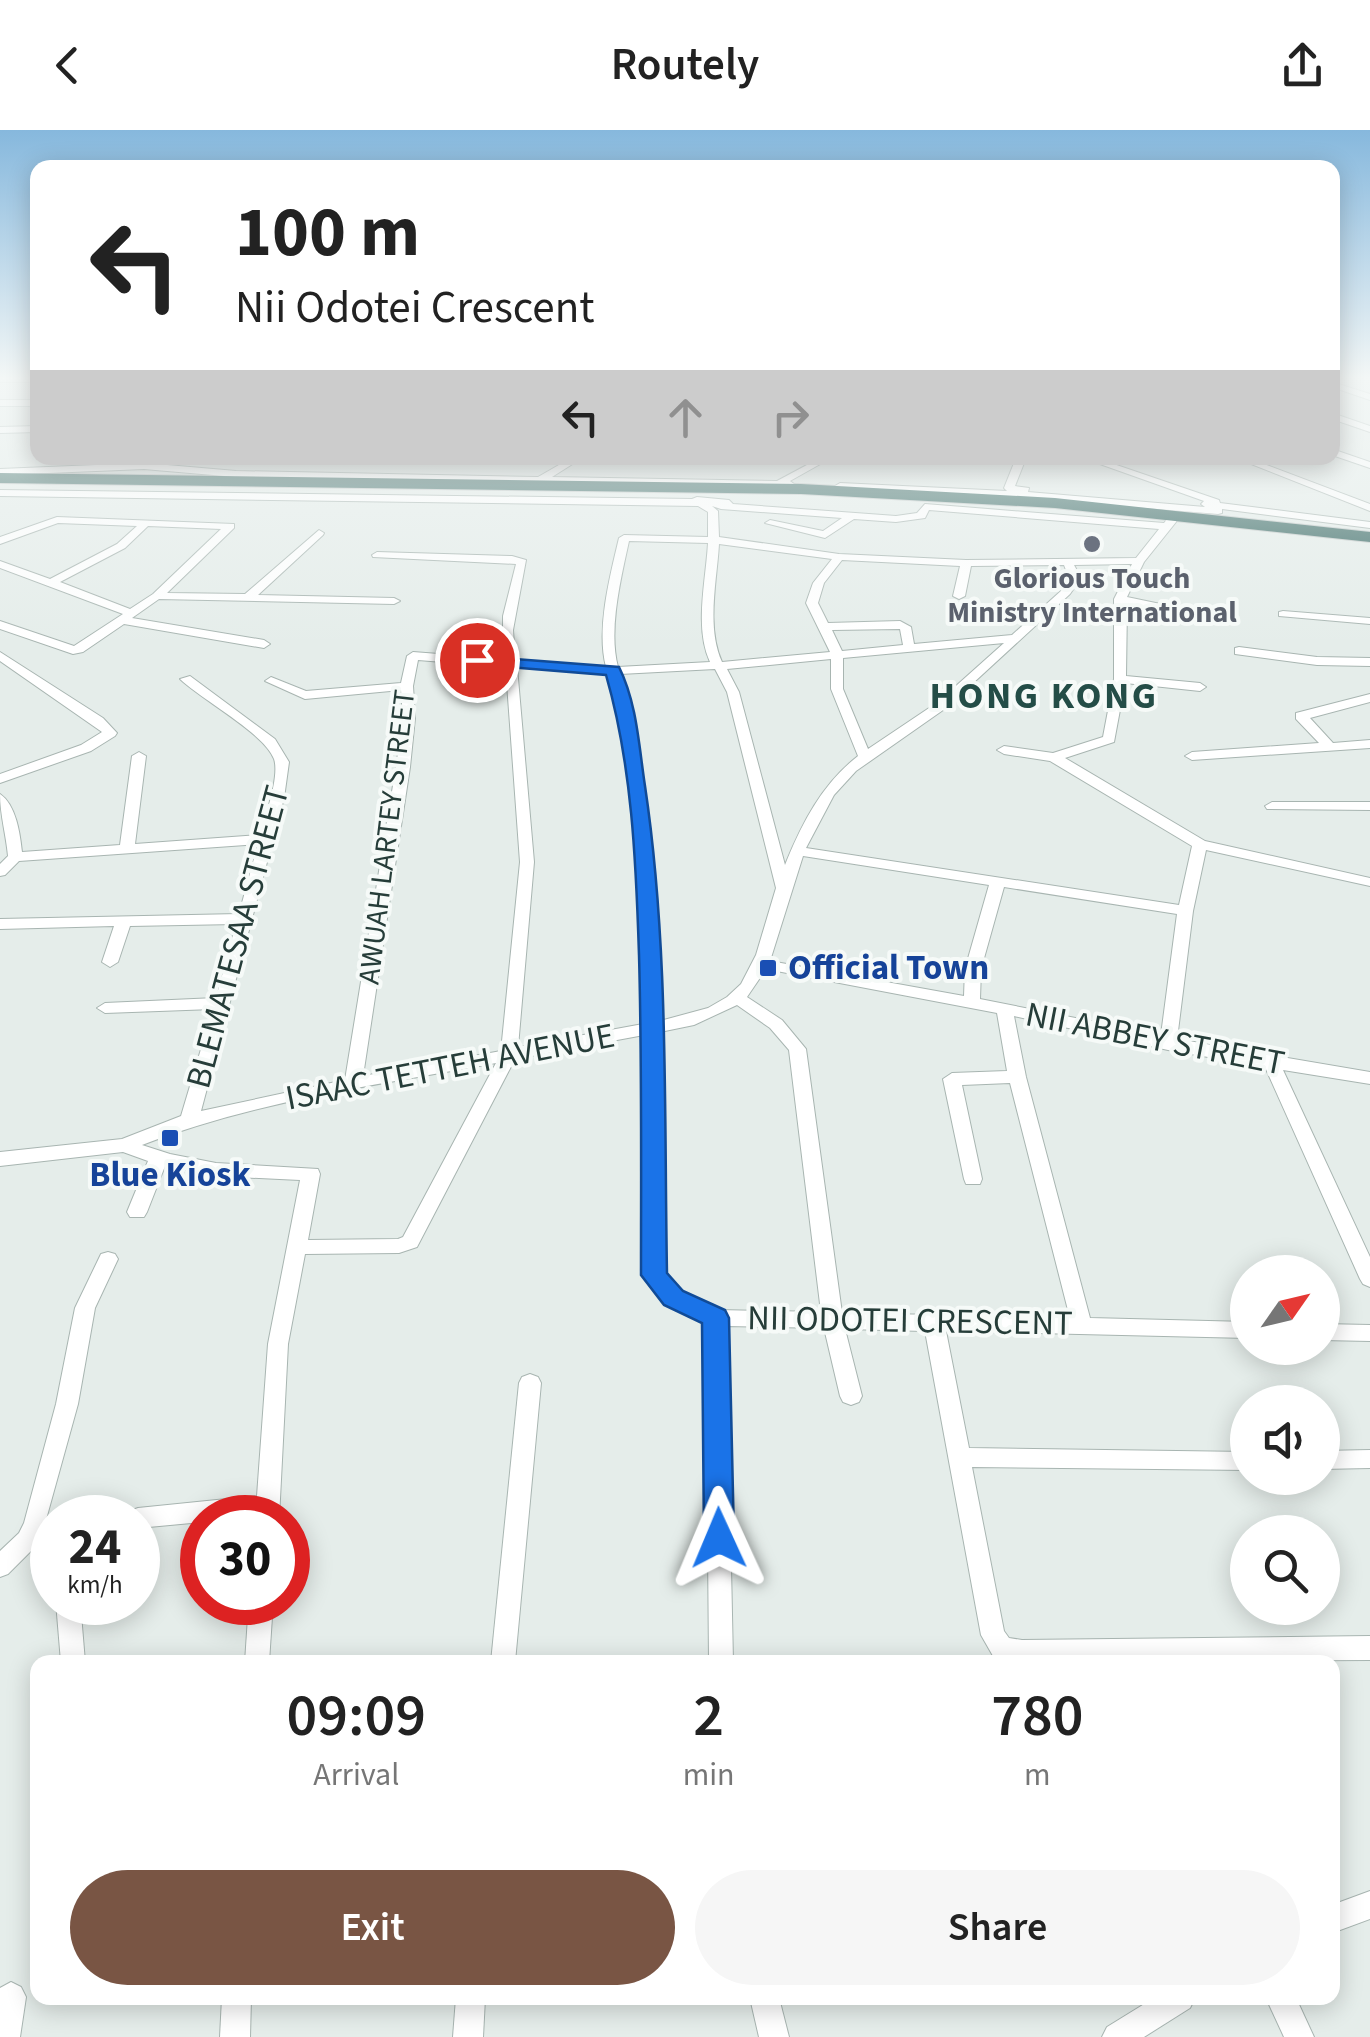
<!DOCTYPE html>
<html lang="en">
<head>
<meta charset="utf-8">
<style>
	body { margin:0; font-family:"Source Sans 3",sans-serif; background:#f6f6f6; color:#222; height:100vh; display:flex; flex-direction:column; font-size:38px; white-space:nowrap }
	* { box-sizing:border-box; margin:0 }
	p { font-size:32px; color:#767676 }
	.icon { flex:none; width:55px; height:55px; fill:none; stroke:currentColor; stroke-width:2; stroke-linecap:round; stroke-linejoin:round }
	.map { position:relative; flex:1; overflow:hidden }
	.panel { position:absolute; left:30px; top:1525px; width:1310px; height:350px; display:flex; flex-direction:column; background:#fff; border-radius:20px; box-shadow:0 5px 25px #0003 }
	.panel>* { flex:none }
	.top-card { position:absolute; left:30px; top:30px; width:1310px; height:305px; border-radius:20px; box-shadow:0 5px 25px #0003; background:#fff; color:#222; overflow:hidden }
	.needle { width:65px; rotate:56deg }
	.tools { position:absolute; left:1230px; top:1125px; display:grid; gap:20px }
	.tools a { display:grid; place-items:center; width:110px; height:110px; border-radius:50%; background:#fff; box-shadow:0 5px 25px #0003; font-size:50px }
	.speed { position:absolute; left:30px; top:1365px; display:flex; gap:20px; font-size:50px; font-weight:700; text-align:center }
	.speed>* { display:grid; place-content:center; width:130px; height:130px; border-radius:50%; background:#fff; box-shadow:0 5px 25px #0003; line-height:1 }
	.speed small { font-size:25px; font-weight:400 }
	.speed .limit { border:15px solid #d22; background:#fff; color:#111 }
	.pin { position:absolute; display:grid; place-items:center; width:85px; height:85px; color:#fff; margin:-42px; border:5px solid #fff; border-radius:50%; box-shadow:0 2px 10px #0007 }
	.me { position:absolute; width:110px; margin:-55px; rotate:359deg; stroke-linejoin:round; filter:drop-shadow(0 0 8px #0008) }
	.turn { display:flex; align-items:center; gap:35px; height:210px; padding:0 40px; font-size:45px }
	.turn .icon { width:130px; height:130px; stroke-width:2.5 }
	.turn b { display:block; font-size:70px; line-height:85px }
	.lanes { display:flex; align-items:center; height:95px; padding:0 40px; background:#0003; justify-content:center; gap:50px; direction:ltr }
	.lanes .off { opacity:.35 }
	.eta { display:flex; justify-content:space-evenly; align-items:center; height:170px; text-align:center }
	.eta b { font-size:60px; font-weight:600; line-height:70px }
	.action { display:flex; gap:20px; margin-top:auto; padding:20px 40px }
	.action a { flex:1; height:115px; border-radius:60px; background:#795544; color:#fff; font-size:40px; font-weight:600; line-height:115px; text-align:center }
	.action a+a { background:#f6f6f6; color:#222 }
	header { display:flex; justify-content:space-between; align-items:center; height:130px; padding:0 40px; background:#fff; font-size:45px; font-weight:600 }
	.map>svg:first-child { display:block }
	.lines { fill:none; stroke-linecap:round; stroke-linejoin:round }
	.minor-casing { stroke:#a8b5b1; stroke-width:2 }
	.highway-casing { stroke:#c2c9c8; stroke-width:2 }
	.minor { fill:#fff; fill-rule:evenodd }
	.highway { fill:#356661; fill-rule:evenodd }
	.route { fill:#1a73e8; stroke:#114b97; stroke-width:2.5 }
	.worship-dot { fill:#6b7280; stroke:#f6faf8; stroke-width:4 }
	.transit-dot { fill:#1a4fb4; stroke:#f6faf8; stroke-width:4 }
	.labels { text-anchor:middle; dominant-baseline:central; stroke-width:8; stroke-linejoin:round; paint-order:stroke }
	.far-worship-label { font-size:30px; font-weight:bold; fill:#5b616d; stroke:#f6faf8 }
	.far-street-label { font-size:30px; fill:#263d39; stroke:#f6faf8 }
	.street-label { font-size:35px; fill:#263d39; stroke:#f6faf8 }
	.transit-label { font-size:35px; font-weight:bold; fill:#164399; stroke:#f6faf8; text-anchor:start }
	.far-district-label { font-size:38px; font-weight:bold; letter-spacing:2.5px; fill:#244d47; stroke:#f6faf8 }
</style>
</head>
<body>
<header><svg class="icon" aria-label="back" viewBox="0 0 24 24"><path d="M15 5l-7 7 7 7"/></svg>Routely<svg class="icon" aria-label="share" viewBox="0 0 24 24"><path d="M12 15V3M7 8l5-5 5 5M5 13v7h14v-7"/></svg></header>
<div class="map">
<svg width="1370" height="1907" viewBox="0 0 1370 1907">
	<rect width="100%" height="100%" fill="#e5edea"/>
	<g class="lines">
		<defs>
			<g id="minor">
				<rect x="0" y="248" width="38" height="4"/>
				<path d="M 1332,252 L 1370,264 L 1370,270 L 1332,257 Z"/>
				<rect x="0" y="270" width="38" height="6"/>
				<path d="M 1332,283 L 1370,296 L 1370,302 L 1332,289 Z"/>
				<path d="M 38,296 L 38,302 L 0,303 L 0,297 Z"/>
				<path d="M 1332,319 L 1370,332 L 1370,338 L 1332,325 Z"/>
				<path d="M 571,328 L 582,328 L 552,347 L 777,351 L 820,328 L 831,328 L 790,351 L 794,354 L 789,357 L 236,347 L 144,339 L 0,345 L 0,339 L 144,333 L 236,341 L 538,347 Z"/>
				<path d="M 1016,328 L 1026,328 L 1015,356 L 1029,358 L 1028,362 L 1205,377 L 1201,374 L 1204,371 L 1083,328 L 1096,328 L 1219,370 L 1220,373 L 1370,392 L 1370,398 L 1222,379 L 1222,383 L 1218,384 L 1000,366 L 840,359 L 835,356 L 840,353 L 1007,361 L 1004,358 Z"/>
				<path d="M 1236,328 L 1248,328 L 1370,374 L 1370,381 Z"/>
				<path d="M 0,360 L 692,369 L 697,367 L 729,370 L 733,374 L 896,386 L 917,383 L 925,374 L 1164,393 L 1168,388 L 1176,388 L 1176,392 L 1144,432 L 1127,467 L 1194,481 L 1188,484 L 1127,474 L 1126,546 L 1200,553 L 1206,557 L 1200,561 L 1125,553 L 1114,612 L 1065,628 L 1205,711 L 1370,748 L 1370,756 L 1206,720 L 1193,781 L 1177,909 L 1370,942 L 1370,954 L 1283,940 L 1370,1127 L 1370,1157 L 1363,1154 L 1360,1149 L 1265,937 L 1168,920 L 1014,886 L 1026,947 L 1090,1188 L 1248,1192 L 1248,1208 L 946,1201 L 969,1318 L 1248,1322 L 1248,1340 L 972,1337 L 1004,1501 L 1009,1508 L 1022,1510 L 1370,1506 L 1370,1530 L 1016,1532 L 993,1526 L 981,1505 L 925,1201 L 845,1199 L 862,1266 L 859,1272 L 851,1275 L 843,1272 L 840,1266 L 824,1198 L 726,1196 L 733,1532 L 709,1532 L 706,1192 L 667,1174 L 644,1145 L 644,905 L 515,929 L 417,1117 L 399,1123 L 305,1124 L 288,1214 L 279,1388 L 202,1388 L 202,1392 L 138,1398 L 138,1388 L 127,1388 L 130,1381 L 138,1378 L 257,1366 L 268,1214 L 300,1050 L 216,1046 L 165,1036 L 147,1082 L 144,1087 L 130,1087 L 127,1082 L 148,1031 L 123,1022 L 0,1036 L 0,1022 L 122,1009 L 181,986 L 213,879 L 105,883 L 97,878 L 105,873 L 216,868 L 236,794 L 130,796 L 118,832 L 110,837 L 102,832 L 114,796 L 0,799 L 0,789 L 239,784 L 258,714 L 19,731 L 5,745 L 0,746 L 0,734 L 8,726 C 6,704 0,685 0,664 C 16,675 20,703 22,722 L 120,715 L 132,626 L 139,622 L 146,626 L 135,714 L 260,705 C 265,687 280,646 274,629 C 264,603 202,570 180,549 L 190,546 L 275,609 L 289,632 L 284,668 L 201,981 L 345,950 L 396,637 L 403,588 L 401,560 L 305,569 L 265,551 L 271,547 L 306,561 L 401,553 L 407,526 L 413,522 L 503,529 L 503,486 L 516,434 L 373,427 L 372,425 L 377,422 L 512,426 L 526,430 L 513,500 L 515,530 L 606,537 C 596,499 610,446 619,408 L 624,405 L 708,407 L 708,382 L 698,376 L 0,366 ZM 712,376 L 721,379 L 842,388 L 823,401 L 770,390 L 765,393 L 825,408 L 854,389 L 896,392 L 925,388 L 929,380 L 1159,399 L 1136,428 L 966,430 L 839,424 L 719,407 L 718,381 ZM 629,411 L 708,413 C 706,450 694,498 710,532 L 618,537 C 608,500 621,448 629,411 ZM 719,414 L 832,429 L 813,453 L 806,473 L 830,522 L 722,532 C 706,497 717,450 719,414 ZM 842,430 L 960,436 L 953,466 L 959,469 L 965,466 L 971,436 L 1064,435 L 1069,448 L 1062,460 L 1012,505 L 914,514 L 911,497 L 900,491 L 828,493 L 818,473 L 824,453 ZM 1132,434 L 1114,469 L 1114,549 L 1103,607 L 1053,623 L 1004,616 L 997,620 L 1004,624 L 1050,631 L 1192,716 L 1179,775 L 806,718 L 834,665 L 856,641 L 946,578 L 1070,464 L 1081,448 L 1074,435 ZM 900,499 L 903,515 L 842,521 L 832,500 ZM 1004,513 L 938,572 L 868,619 L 843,559 L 843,528 ZM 831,529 L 831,559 L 858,626 C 822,654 802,693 785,735 L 739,562 L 727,539 ZM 418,530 L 505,537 L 506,540 L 520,732 L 501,921 L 363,946 L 410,637 L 415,588 L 413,556 ZM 517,537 L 608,544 C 639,658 640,777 643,894 L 518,917 L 534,732 ZM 715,539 L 727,562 L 776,758 L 756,825 L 741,854 L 727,867 L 708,878 L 660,891 C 655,775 653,657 620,544 ZM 803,726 L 989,755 L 965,839 L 964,866 L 770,831 ZM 1004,757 L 1177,784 L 1161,905 L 980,869 L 981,839 ZM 766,839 L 997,883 L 1007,941 L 952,943 L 943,949 L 964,1049 L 966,1054 L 980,1054 L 982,1049 L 962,955 L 1010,953 L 1070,1188 L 842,1183 L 806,919 L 782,890 L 747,867 ZM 737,875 L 770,898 L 789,920 L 821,1182 L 718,1180 L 681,1162 L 664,1143 L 660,902 L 694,895 ZM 496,933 L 403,1107 L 398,1109 L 308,1110 L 320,1044 L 318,1039 L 216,1033 L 170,1024 L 142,1015 C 255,971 378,955 496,933 Z"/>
				<path d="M 57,387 L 234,394 L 234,398 L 167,463 L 245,464 L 319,400 L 324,403 L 323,405 L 258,465 L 394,468 L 400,471 L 394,474 L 159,469 L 132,488 L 264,510 L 270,514 L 264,518 L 124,494 L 83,522 L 73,524 L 0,499 L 0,491 L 74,516 L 123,484 L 0,438 L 0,431 L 50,449 L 117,414 L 137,396 L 58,393 L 0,414 L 0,407 ZM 148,396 L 221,399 L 153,464 L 130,479 L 60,452 L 125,418 Z"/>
				<path d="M 1283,481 L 1370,488 L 1370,494 L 1279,486 L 1279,482 Z"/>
				<path d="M 1239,517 L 1317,527 L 1370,528 L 1370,536 L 1317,535 L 1235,524 L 1235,518 Z"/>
				<path d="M 0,522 L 103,588 L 117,603 L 115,606 L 91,621 L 0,653 L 0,644 L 81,615 L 102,602 L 0,531 Z"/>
				<path d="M 1370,564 L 1370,572 L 1310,588 L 1333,613 L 1370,610 L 1370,618 L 1192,630 L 1185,626 L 1192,622 L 1319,613 L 1296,589 L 1296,583 Z"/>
				<path d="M 1272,672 L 1370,672 L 1370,680 L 1267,679 L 1265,676 Z"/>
				<path d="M 108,1122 L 115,1124 L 118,1129 L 95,1178 L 78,1274 L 42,1404 L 52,1407 L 52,1427 L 31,1421 L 8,1444 L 0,1447 L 0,1421 L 19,1403 L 24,1393 L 56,1274 L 75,1178 L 101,1124 Z"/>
				<path d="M 1322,1194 L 1370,1195 L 1370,1211 L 1322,1210 Z"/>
				<path d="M 530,1244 L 538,1247 L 541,1253 L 515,1532 L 491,1532 L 519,1253 L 522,1247 Z"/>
				<path d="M 1370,1320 L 1370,1338 L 1322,1339 L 1322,1321 Z"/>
				<path d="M 56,1472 L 80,1472 L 85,1532 L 61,1532 Z"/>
				<path d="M 249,1472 L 273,1472 L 269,1532 L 245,1532 Z"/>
				<path d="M 1370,1761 L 1370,1789 L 1332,1803 L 1332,1775 Z"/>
				<path d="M 11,1852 L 21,1857 L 26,1867 L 20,1907 L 0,1907 L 0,1858 Z"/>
				<path d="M 222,1868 L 251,1868 L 250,1907 L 220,1907 Z"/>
				<path d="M 456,1868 L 485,1868 L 483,1907 L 453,1907 Z"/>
				<path d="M 750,1868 L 779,1868 L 789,1907 L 759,1907 Z"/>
				<path d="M 1154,1868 L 1195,1868 L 1190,1878 L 1144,1907 L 1102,1907 L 1107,1897 Z"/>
				<path d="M 1266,1868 L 1296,1868 L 1314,1907 L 1284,1907 Z"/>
			</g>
			<path id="highway" d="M 0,343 L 801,354 L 1055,368 L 1370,402 L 1370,412 L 1055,378 L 801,364 L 0,353 Z"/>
		</defs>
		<use href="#minor" class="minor-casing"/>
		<use href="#highway" class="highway-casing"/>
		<use href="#minor" class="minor"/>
		<use href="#highway" class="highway"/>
	</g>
	<linearGradient id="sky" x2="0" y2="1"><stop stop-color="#86b8dd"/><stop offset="0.48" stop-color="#f3f7f6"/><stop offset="1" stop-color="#f3f7f6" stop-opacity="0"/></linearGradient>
	<rect width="1370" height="515" fill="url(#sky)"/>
	<path class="route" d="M 477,526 L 619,537 C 637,573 639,617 645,656 C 669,816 664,981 667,1143 L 683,1161 L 725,1180 L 729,1188 L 734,1408 L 729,1418 L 719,1421 L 708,1418 L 704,1408 L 702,1193 L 664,1175 L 641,1145 C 641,1038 642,931 639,825 C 636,731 632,635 606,545 L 472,534 L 472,527 Z"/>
	<circle class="worship-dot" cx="1092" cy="414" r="10"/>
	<g class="transit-dot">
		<rect x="758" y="828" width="20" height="20" rx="5"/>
		<rect x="160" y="998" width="20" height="20" rx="5"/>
	</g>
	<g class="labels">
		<g class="far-worship-label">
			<text x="1092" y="448">Glorious Touch<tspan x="1092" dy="34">Ministry International</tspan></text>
		</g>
		<g class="far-street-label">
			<text transform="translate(387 707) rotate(-83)">AWUAH LARTEY STREET</text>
		</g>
		<g class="street-label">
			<text transform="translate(238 807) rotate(-75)">BLEMATESAA STREET</text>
			<text transform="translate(1155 909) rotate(11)">NII ABBEY STREET</text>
			<text transform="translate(450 937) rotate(-11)">ISAAC TETTEH AVENUE</text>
			<text transform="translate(910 1191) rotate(1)">NII ODOTEI CRESCENT</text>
		</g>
		<g class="transit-label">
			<text x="788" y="838">Official Town</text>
			<text x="170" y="1045" text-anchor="middle">Blue Kiosk</text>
		</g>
		<g class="far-district-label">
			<text x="1044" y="566">HONG KONG</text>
		</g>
	</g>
</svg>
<div class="tools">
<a><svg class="needle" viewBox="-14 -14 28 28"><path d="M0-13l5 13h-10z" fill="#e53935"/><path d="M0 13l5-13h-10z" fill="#767676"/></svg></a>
<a><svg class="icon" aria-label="sound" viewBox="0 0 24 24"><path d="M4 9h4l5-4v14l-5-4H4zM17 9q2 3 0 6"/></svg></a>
<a><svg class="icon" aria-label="search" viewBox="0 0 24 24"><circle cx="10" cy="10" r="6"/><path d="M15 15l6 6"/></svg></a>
</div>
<div class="speed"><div>24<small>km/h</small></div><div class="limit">30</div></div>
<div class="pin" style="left:477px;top:530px;background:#d93025"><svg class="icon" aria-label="arrive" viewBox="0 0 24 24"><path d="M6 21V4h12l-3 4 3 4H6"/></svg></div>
<svg class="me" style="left:719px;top:1408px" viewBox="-20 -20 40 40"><path d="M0-17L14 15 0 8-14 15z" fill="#1a73e8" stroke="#fff" stroke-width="4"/></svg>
<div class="top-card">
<div class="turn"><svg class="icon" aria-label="left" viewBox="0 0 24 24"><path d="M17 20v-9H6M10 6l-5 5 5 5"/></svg><div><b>100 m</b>Nii Odotei Crescent</div></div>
<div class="lanes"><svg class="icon" aria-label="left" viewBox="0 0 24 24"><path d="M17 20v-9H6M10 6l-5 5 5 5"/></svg><svg class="icon off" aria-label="ahead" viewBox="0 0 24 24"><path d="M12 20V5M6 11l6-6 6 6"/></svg><svg class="icon off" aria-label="right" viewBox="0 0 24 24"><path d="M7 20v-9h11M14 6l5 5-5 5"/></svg></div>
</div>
<section class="panel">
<div class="eta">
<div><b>09:09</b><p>Arrival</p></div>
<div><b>2</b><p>min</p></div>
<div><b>780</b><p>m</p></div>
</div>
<div class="action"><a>Exit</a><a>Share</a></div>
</section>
</div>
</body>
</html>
